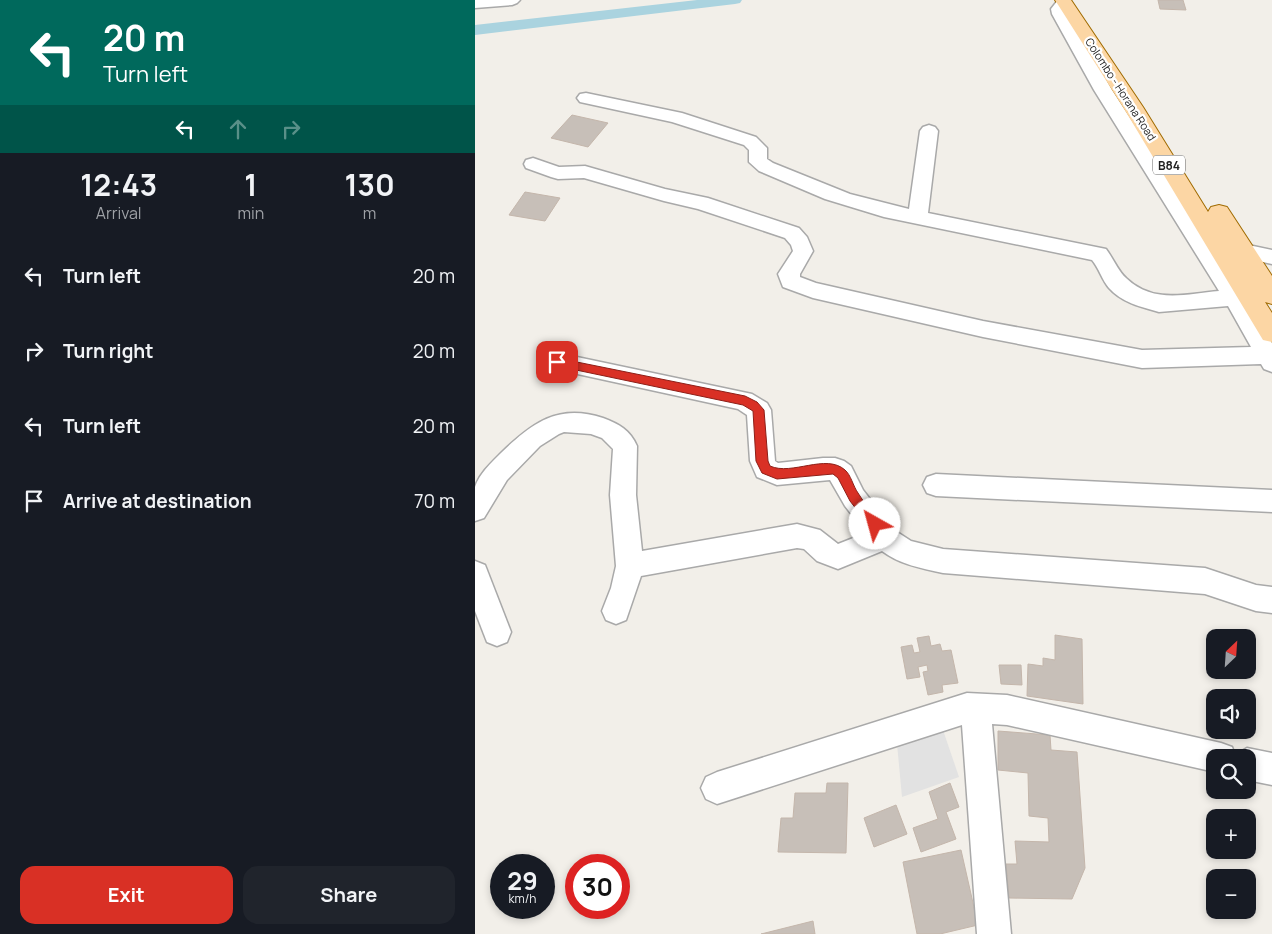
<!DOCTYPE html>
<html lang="en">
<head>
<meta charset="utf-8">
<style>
	body { margin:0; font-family:Manrope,sans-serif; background:#20242c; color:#f1f3f6; height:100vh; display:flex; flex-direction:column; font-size:19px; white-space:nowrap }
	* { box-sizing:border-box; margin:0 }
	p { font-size:16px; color:#9ea1a6 }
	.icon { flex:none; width:28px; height:28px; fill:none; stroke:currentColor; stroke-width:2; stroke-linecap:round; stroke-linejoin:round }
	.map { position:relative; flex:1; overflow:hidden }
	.details { display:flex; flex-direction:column; background:#171b24; width:475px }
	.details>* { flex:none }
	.top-card { background:#00695c; color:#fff; overflow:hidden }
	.needle { width:32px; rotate:25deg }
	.tools { position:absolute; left:731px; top:629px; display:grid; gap:10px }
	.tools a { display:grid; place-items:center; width:50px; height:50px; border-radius:10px; background:#171b24; box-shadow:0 2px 8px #0003; font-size:25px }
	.speed { position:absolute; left:15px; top:854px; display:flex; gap:10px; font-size:25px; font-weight:700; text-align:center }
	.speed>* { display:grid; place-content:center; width:65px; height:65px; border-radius:50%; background:#171b24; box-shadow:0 2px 8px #0003; line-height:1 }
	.speed small { font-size:12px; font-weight:400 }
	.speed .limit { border:8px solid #d22; background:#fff; color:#111 }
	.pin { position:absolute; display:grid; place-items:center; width:42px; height:42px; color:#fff; margin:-21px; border-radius:10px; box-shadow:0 2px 8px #0006 }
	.me { position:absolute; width:55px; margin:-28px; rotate:322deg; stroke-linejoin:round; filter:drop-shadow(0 0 4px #0008) }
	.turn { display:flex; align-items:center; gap:18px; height:105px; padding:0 20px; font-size:22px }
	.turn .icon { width:65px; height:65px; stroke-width:2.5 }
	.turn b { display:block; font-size:35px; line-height:42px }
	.lanes { display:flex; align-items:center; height:48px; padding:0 20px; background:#0003; justify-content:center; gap:25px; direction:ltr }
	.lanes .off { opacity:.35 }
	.eta { display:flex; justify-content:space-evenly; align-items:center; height:85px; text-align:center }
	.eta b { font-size:30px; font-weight:700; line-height:35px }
	.primary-button { display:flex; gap:10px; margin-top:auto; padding:10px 20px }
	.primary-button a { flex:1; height:58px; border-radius:15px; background:#d93025; color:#fff; font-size:20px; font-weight:700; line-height:58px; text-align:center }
	.primary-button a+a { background:#20242c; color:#f1f3f6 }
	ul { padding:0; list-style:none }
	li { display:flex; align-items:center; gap:15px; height:75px; padding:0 20px }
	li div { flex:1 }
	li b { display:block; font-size:19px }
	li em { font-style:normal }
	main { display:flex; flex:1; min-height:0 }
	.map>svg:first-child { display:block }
	.parking { fill:#e2e2e2 }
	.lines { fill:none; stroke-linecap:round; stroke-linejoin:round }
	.canal { fill:#aad3df; fill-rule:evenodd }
	.building { fill:#c7bfb8; stroke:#c4b6ab }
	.minor-casing { stroke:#a9a9a9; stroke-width:3 }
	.primary-casing { stroke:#a06b00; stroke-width:2 }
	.minor { fill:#fff; fill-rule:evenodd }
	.primary { fill:#fcd6a4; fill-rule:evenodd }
	.route { fill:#d93025; stroke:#8d1f18 }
	.labels { text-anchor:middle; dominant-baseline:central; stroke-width:4.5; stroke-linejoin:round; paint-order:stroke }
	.far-street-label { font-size:11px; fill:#222; stroke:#fff }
	.shield { fill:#fff; stroke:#646464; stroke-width:1 }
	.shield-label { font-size:12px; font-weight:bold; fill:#222 }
</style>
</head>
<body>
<main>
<section class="details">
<div class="top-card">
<div class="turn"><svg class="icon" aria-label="left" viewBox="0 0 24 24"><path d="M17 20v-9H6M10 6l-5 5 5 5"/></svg><div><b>20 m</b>Turn left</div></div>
<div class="lanes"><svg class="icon" aria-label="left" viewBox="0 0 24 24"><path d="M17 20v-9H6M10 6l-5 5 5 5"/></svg><svg class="icon off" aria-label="ahead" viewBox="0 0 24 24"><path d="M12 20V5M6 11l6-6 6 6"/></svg><svg class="icon off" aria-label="right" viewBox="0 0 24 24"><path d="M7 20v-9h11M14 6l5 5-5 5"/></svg></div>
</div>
<div class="eta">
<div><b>12:43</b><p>Arrival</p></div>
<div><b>1</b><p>min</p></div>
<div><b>130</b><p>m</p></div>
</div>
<ul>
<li><svg class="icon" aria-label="left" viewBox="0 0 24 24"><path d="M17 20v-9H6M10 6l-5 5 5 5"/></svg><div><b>Turn left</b></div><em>20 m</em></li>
<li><svg class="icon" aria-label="right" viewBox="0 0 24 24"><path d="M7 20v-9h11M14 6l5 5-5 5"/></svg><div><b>Turn right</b></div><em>20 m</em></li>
<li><svg class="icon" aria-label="left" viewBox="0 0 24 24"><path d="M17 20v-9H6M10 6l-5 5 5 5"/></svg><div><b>Turn left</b></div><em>20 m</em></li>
<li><svg class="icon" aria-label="arrive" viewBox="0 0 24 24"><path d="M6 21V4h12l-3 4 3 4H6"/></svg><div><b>Arrive at destination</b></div><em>70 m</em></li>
</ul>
<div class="primary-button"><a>Exit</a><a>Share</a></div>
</section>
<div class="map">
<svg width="797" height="934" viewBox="0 0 797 934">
	<rect width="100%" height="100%" fill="#f2efe9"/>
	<path class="parking" d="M 468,730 L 484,777 L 427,797 L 422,744 Z"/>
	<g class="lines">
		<path class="canal" d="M 222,0 L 267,0 L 265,3 L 260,4 L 0,35 L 0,25 Z"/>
	</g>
	<g class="building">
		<path d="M 683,0 L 708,0 L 711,10 L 685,9 Z"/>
		<path d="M 97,115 L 133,123 L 113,147 L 76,138 Z"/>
		<path d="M 50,192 L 85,198 L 70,221 L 34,215 Z"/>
		<path d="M 580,635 L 607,639 L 608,704 L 552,696 L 553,664 L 568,666 L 568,658 L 580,660 Z"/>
		<path d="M 454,636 L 456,646 L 465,644 L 467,651 L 476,650 L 483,683 L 467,685 L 468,692 L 453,695 L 448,672 L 453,671 L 452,665 L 443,667 L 445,677 L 432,679 L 426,647 L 437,645 L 439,653 L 445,652 L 442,638 Z"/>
		<path d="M 524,665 L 546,665 L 547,685 L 526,684 Z"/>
		<path d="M 523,731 L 575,735 L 576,750 L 602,752 L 610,868 L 597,899 L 534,898 L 531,864 L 542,864 L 540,841 L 574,842 L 573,818 L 554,816 L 553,773 L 523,770 Z"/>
		<path d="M 352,783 L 373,783 L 371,853 L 303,852 L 306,818 L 318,818 L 320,793 L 351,793 Z"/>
		<path d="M 475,783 L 484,807 L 471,812 L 481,839 L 446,852 L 438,828 L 463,819 L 454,792 Z"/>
		<path d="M 421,805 L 432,834 L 399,847 L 389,818 Z"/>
		<path d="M 486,850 L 503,925 L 465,934 L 442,934 L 428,862 Z"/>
		<path d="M 338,921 L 340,934 L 286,934 Z"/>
	</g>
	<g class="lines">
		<defs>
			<g id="minor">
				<path d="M 0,0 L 45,0 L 42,3 L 37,5 L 0,8 Z"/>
				<path d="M 583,0 L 595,0 L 597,3 L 592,9 L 593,14 L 637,90 L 765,289 L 775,288 L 783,290 L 786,296 L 783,302 L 774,304 L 797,343 L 797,372 L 789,369 L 786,364 L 667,368 L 508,337 L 338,298 L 308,287 L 303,274 L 318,251 L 316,245 L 310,238 L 223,209 L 189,201 L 109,178 L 83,179 L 76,177 L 51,168 L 49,164 L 51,160 L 58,158 L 84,167 L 110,166 L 190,189 L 233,198 L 324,228 L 332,237 L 338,251 L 325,274 L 325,277 L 341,283 L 508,321 L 667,350 L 776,347 L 753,306 L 684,312 C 666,307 646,302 634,288 C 627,280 624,268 617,260 L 409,217 L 350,199 L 284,171 L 274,162 L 274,150 L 269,145 L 197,122 L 105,102 L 102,98 L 105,94 L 111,93 L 207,113 L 281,137 L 292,148 L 292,159 L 298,163 L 375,194 L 434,209 L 445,131 L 448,127 L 454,125 L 460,127 L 463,131 L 453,213 L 631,249 C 638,258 643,271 651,278 C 678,304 710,294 744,291 L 619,90 L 577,14 L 576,9 Z"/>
				<path d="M 750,240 L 797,250 L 797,264 L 743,252 L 740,247 L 743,242 Z"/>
				<path d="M 83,353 L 277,394 L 292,403 L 296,410 L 300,461 L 303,463 L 348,458 L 360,458 L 369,461 L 376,466 L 388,490 L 419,530 L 436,541 L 468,549 L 730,568 L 781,585 L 797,587 L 797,613 L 781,611 L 730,594 L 468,573 C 446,568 426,565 407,551 L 363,569 L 342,561 L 329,549 L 322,548 L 166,576 L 151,620 L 141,624 L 131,620 L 127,611 L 136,588 L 141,566 L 135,495 L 138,449 L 127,438 L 116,434 L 89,432 L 84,434 L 65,446 L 32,480 L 9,518 L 0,521 C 0,511 0,496 0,487 C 4,474 17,462 26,453 C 57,423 83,403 128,418 C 144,424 155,430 162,446 L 161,495 L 167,551 L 322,524 L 345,530 L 363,544 L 391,533 L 370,506 L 355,480 L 302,485 L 282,477 L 275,461 L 272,415 L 263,409 L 75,368 L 72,362 L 75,356 Z"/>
				<path d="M 461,474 L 797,490 L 797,512 L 461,496 L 452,493 L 448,485 L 452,477 Z"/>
				<path d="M 0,561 L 10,565 L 36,632 L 32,642 L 22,646 L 12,642 L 0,611 Z"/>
				<path d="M 492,693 L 532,695 L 746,743 L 757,747 L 760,755 L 772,748 L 797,753 L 797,785 L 772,780 L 772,758 L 740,758 L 740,772 L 532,725 L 517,724 L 536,934 L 502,934 L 487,725 L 242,804 L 231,799 L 226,788 L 231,777 L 242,772 Z"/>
			</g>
			<path id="primary" d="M 580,0 L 596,0 L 668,107 L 733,212 L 736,207 L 744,205 L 752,207 L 797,276 L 797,304 L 790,302 L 797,313 L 797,342 L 788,340 L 648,107 Z"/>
		</defs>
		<use href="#minor" class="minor-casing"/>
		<use href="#primary" class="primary-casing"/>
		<use href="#minor" class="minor"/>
		<use href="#primary" class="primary"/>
	</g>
	<path class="route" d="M 82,358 L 270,396 L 282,402 L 289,410 L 293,461 L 295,466 C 317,476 351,453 370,470 C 376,475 378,486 383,493 C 389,503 397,512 404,521 L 406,524 L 404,528 L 400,530 L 396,528 L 375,501 L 363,478 L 358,474 L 302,479 L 287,473 L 281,461 L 278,411 L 268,405 L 82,366 L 77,362 Z"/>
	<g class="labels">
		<g class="far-street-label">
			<text transform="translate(646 89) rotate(57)">Colombo - Horana Road</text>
		</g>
		<rect class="shield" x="678" y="155.5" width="32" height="19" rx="4"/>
		<g class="shield-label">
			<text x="694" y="165">B84</text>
		</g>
	</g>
</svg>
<div class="tools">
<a><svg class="needle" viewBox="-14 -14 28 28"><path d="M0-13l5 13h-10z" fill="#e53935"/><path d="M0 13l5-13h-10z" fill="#9ea1a6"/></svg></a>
<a><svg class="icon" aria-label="sound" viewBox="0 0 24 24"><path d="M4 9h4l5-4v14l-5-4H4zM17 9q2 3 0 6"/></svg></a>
<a><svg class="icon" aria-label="search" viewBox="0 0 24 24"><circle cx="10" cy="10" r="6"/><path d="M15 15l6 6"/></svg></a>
<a>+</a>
<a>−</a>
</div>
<div class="speed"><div>29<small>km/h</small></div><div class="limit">30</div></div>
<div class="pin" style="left:82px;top:362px;background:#d93025"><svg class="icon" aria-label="arrive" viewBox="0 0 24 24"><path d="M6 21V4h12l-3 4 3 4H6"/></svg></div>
<svg class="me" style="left:400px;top:524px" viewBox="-20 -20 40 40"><circle r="19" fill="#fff"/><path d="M0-13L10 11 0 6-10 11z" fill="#d93025"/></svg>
</div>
</main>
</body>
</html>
